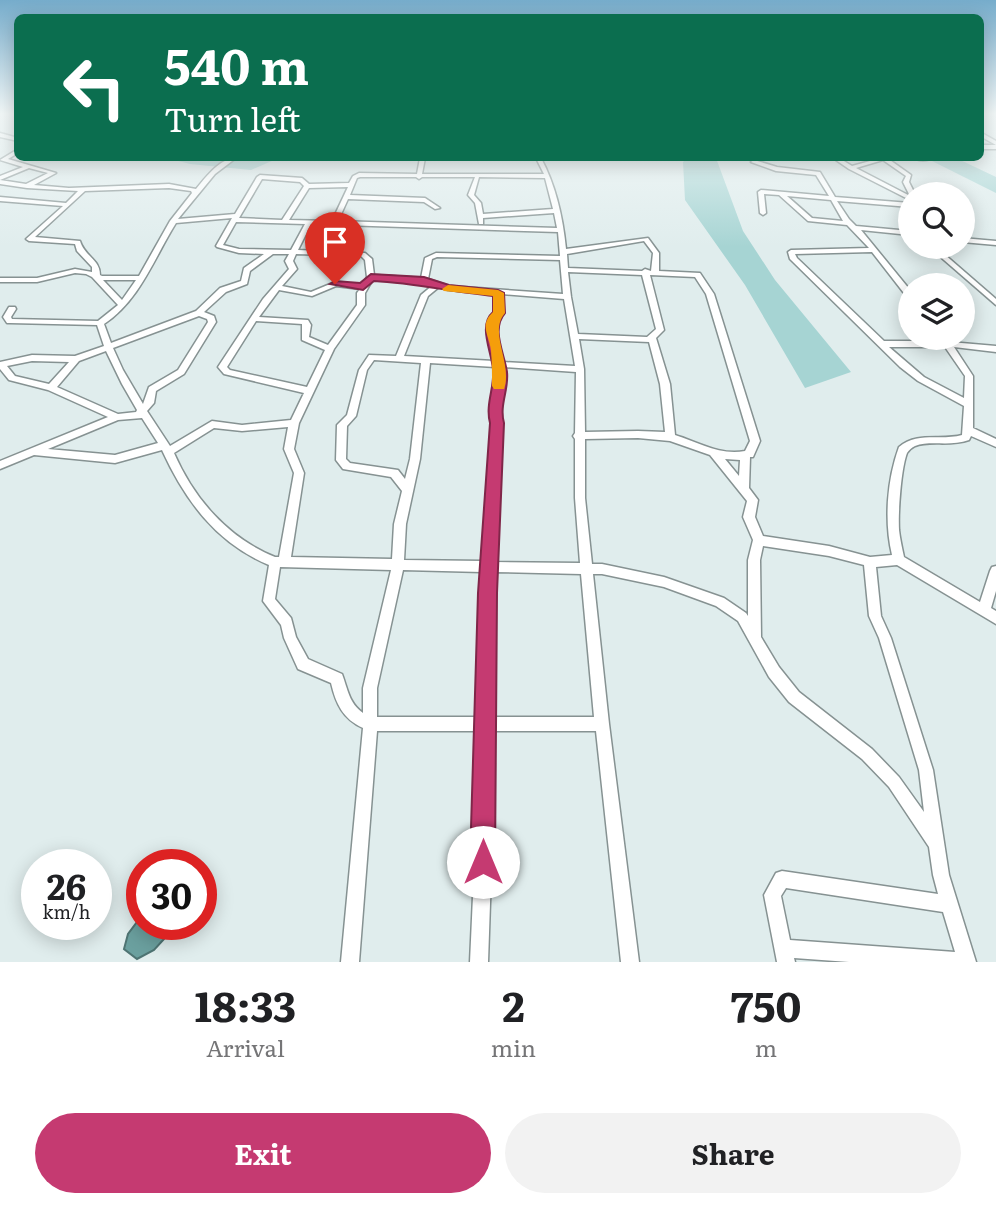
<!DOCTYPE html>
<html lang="en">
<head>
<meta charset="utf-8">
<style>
	body { margin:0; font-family:Literata,serif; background:#f2f2f2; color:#202124; height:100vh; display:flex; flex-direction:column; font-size:26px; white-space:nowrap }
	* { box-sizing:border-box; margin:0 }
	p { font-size:23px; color:#757577 }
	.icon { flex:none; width:38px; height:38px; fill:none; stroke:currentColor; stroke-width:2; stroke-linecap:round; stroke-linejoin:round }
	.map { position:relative; height:962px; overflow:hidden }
	.drawer { display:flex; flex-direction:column; background:#fff; flex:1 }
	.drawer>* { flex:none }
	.top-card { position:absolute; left:14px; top:14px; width:970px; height:147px; border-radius:10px; box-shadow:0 4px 18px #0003; background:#0b6e4f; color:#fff; overflow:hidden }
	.tools { position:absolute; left:898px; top:182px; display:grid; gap:14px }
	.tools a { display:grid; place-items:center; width:77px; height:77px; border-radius:50%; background:#fff; box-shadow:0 4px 18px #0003; font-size:35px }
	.speed { position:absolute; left:21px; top:849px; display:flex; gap:14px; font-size:35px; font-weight:700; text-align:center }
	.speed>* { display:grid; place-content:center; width:91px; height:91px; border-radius:50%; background:#fff; box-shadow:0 4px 18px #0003; line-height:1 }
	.speed small { font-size:18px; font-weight:400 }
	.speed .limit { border:10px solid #d22; background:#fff; color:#111 }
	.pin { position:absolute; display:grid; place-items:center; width:60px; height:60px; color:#fff; margin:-72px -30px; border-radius:50% 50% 50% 0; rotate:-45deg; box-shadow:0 0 7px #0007 }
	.pin .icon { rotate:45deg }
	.me { position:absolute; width:77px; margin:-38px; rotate:0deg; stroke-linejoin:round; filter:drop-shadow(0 0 5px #0008) }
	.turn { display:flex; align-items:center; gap:24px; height:147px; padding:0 35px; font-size:32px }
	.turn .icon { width:91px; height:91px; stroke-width:2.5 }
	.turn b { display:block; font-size:49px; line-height:60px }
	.eta { display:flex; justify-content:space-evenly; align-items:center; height:119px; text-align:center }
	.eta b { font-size:42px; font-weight:700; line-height:49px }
	.button { display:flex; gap:14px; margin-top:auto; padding:14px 35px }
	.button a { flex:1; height:80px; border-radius:42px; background:#c53a71; color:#fff; font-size:28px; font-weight:700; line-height:80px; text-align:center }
	.button a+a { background:#f2f2f2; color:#202124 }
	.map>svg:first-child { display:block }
	.green { fill:#a6d4d3 }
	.water { fill:#6ba09f; stroke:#4e7473; stroke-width:2 }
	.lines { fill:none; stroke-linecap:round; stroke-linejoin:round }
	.minor-casing { stroke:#869292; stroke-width:3 }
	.minor { fill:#fff; fill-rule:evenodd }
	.route { fill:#c53a71; stroke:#802649; stroke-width:2 }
	.slow { fill:#f59e0b }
</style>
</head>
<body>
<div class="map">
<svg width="996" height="962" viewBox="0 0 996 962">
	<rect width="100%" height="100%" fill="#e0eded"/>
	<g class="green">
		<path d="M 167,158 L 264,158 L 274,160 L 251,170 L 190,164 Z"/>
		<path d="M 687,158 L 716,158 L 743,231 L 775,280 L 851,372 L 805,388 L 745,285 L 685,200 L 683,162 Z"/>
		<path d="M 926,158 L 956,158 L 996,177 L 996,193 Z"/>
	</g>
	<path class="water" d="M 140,918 L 142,924 L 158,925 L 164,939 L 154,950 L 137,959 L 124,949 L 128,934 Z"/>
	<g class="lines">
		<defs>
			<g id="minor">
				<path d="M 980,132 L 996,141 L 996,145 L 980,136 Z"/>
				<path d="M 0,133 L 18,138 L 18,141 L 0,137 Z"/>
				<rect x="980" y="145" width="16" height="4"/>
				<path d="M 18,149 L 18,153 L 8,159 L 56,173 L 34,185 L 69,188 L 169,184 L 196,189 C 206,177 220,158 236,158 L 215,174 L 178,219 L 235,214 L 257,177 L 260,175 L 302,178 L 309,184 L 349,183 L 353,176 L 359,173 L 417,174 L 420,158 L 425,158 L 422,174 L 544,174 L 536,158 L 541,158 C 556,186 563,218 566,249 L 648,238 L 659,253 L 659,271 L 700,273 L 714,294 L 760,441 L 753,457 L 750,457 L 749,488 L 758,500 L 755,517 L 763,536 L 829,546 L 870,557 L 892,555 C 884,521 887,480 899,447 C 917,431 941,441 962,435 L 964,406 L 918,381 L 900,367 L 790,259 L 788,252 L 791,250 L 869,248 L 847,225 L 808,221 L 779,195 L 764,194 L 766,213 L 763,215 L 760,213 L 758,192 L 761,190 L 829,196 L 816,175 L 776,171 L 751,162 L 754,160 L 777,167 L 820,172 L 835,197 L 910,203 L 910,207 L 837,201 L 849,219 L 856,226 L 910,231 L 910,235 L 861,230 L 910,290 L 910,297 L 907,297 L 872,252 L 795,254 L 797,258 L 884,341 L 941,341 L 939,338 L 947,338 L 950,342 L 996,346 L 996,352 L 954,347 L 973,376 L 973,428 L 996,439 L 996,447 L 971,436 L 969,440 C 950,447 930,440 915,446 C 911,448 909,450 907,453 C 901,469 898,512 899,530 C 900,539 902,548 904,557 L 980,602 L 990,571 L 992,567 L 996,566 L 996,591 L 991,608 L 996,611 L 996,624 L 897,565 L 876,567 L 881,616 L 891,638 L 933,770 L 949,875 L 976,962 L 849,962 L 794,958 L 795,962 L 777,962 L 764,895 L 776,873 L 782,871 L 938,894 L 933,875 L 929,847 L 889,787 L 862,759 L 789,702 L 769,677 L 738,621 L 716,606 L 664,587 L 602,574 L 593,574 L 609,724 L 639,962 L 621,962 L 596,731 L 490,731 L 491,874 L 488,962 L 470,962 L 474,874 L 476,731 L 377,731 L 359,962 L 341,962 L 363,728 C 343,719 336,704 331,683 L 298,669 L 284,638 L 281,625 L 263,601 L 269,565 C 216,543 185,500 162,450 L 115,463 L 34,455 L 0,469 L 0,461 L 108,417 L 48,390 L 9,380 L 0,369 L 0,362 L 32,355 L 75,356 L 104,346 L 97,325 L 10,323 L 7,323 L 3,317 L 9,307 L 15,307 L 16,309 L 11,317 L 12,319 L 98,321 L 118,305 L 92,277 L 86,274 L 75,273 L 37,282 L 0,282 L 0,278 L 37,278 L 75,269 L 92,272 L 92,267 L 77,251 L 75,244 L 29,241 L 26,239 L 63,206 L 0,201 L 0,197 L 66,203 L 78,191 L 27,188 L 0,184 L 0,180 L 26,184 L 48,173 L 29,168 L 0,180 L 0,176 L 23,167 L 0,160 ZM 360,177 L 416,177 L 419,179 L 422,177 L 475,177 L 468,195 L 475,203 L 479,224 L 483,224 L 483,218 L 554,213 L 557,228 L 338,221 L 348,199 L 424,202 L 435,209 L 440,208 L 425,198 L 350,195 L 357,178 ZM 479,177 L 545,178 L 553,209 L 483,214 L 481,203 L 474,195 ZM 262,179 L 300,182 L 304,186 L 282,220 L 239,218 ZM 348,187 L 332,221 L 289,220 L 309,188 ZM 169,188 L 191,191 L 192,193 L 170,221 L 139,276 L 102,276 L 100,275 C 100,259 85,257 80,241 L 35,237 L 85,191 ZM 787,196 L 831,200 L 843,221 L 812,218 ZM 232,218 L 216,246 L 217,247 L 239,253 L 264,254 L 244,268 L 241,281 L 220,288 L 196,311 L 111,343 L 104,324 C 140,300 154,258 176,223 ZM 236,222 L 305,224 L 291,250 L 239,249 L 223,245 ZM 311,224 L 558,232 L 560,256 L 436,253 L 425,258 L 421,278 L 374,275 L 372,259 L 365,253 L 298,250 ZM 644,241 L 653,253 L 651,271 L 645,269 L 642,271 L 568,268 L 567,254 ZM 273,254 L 289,254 L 285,261 L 289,269 L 263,299 L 218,367 L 224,374 L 304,393 L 291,420 L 242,425 L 212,421 L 170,446 L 147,411 L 154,403 L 156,391 L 184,374 L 216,322 L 214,316 L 204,312 L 226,292 L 247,284 L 250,271 ZM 296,254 L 361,256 L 365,260 L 367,277 L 362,285 L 335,282 L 311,292 L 282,286 L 297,269 L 293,261 ZM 437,257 L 560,260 L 563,294 L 449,286 L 428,279 L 432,259 ZM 568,272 L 642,275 L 656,329 L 647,337 L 578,334 L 571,297 ZM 650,275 L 695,277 L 706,294 L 750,441 L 745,451 C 720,456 698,442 675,435 L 670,384 L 656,338 L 664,330 ZM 373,279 L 433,285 L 421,295 L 396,356 L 369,355 L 359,370 L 347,415 L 337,425 L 336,460 L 343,469 L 391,477 L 402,491 L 394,524 L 392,559 L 291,557 L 304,473 L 294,449 L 299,423 L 334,349 L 365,305 L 365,293 ZM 103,280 L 136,280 L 122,300 ZM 336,286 L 360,289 L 357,293 L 357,305 L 328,345 L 309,337 L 311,325 L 308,320 L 259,317 L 279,290 L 312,296 ZM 439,287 L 448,290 L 494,294 L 495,313 L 490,320 L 488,328 L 488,336 L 494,361 L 404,356 L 428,296 ZM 502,294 L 564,299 L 575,366 L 503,362 L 496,336 L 496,328 L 498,320 L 503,313 ZM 199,316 L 207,319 L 208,322 L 178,370 L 149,387 L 143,404 L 123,370 L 113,348 ZM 256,321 L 302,324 L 302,340 L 325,350 L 307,387 L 230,370 L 227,367 ZM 579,339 L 649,342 L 660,384 L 665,432 L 638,431 L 585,432 L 584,369 ZM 889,347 L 945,347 L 965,376 L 964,398 L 924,377 ZM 106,351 L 122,384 L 137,410 L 136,412 L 118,414 L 57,387 L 79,361 ZM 374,360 L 421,363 L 410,459 L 405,479 L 398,470 L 350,463 L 346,459 L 347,426 L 356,416 L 367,370 ZM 32,361 L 69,362 L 49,384 L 15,376 L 7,366 ZM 430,363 L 495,367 C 498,386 489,404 492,423 L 483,561 L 404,560 L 406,524 L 420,459 ZM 504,367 L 576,372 L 575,433 L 573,436 L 575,439 L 575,498 L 580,563 L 495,562 L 502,423 C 498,404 507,386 504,367 ZM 142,418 L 158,443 L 115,455 L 48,449 L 118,420 ZM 288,427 L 284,449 L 294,473 L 279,557 L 275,557 C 228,538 194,499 174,453 L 214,428 L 242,431 ZM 638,438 L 670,441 L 710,455 L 747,501 L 743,517 L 753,540 L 748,560 L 748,616 L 746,613 L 724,598 L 664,577 L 602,564 L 592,564 L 585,498 L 585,439 ZM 725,459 L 740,460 L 739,476 ZM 763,546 L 829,556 L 864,565 L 869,616 L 879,638 L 919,770 L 924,812 L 899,777 L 872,749 L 799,692 L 779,667 L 761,637 L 760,560 ZM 280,567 L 391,570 L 363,688 L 363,713 C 349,703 348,690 342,674 L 308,659 L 296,637 L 291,618 L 275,599 ZM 403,570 L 482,572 L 476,717 L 377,717 L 377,688 ZM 494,572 L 581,574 L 594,717 L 490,717 ZM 786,888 L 943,912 L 955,952 L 790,940 L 781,896 Z"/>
				<path d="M 833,158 L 839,158 L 852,166 L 881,158 L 887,158 L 911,175 L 909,182 L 915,194 L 910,195 L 909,194 L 903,182 L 906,176 L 883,160 L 856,168 L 910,196 L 910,200 L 849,169 Z"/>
				<path d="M 913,158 L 933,158 C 928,161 918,161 913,158 Z"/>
				<path d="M 962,238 L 996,241 L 996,245 L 962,242 Z"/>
				<path d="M 929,247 L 936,247 L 996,299 L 996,305 Z"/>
			</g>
		</defs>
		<use href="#minor" class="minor-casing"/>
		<use href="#minor" class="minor"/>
	</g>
	<linearGradient id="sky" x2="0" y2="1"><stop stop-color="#76accb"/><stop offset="0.46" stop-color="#f1f7f7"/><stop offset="1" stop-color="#f1f7f7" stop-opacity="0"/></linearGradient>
	<rect width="996" height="247" fill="url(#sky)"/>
	<path class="route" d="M 371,274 L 424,277 L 449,285 L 498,290 L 504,293 L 505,313 C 491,329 504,352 507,372 C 509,390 499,405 504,423 L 497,593 L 495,862 L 491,871 L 483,875 L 474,871 L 470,862 L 478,593 L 490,423 C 485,404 495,387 493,369 C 491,350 478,325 493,312 L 493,296 C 452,292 415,283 374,281 L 363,290 L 330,284 L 335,281 L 360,283 Z"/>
	<path class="slow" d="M 448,285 L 498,290 L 504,293 L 505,313 C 488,332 513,364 504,389 L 494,389 L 492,386 C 492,374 492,362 491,350 C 489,335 479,325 493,312 L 493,296 L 444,291 L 442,289 Z"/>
</svg>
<div class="tools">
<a><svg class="icon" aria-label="search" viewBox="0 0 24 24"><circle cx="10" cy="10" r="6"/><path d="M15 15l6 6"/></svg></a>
<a><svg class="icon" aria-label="layers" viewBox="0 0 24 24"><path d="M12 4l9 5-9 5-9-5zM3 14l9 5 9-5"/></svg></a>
</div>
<div class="speed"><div>26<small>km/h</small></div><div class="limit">30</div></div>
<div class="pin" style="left:335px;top:284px;background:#d93025"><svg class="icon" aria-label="arrive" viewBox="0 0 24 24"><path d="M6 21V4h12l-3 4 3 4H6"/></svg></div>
<svg class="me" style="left:483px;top:862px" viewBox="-20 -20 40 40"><circle r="19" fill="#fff"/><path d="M0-13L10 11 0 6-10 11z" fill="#c53a71"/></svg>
<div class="top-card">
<div class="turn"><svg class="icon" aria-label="left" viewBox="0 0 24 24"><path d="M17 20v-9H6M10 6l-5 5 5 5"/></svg><div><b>540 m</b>Turn left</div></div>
</div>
</div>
<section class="drawer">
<div class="eta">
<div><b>18:33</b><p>Arrival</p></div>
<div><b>2</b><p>min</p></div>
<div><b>750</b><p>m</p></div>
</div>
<div class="button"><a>Exit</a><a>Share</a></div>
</section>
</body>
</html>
